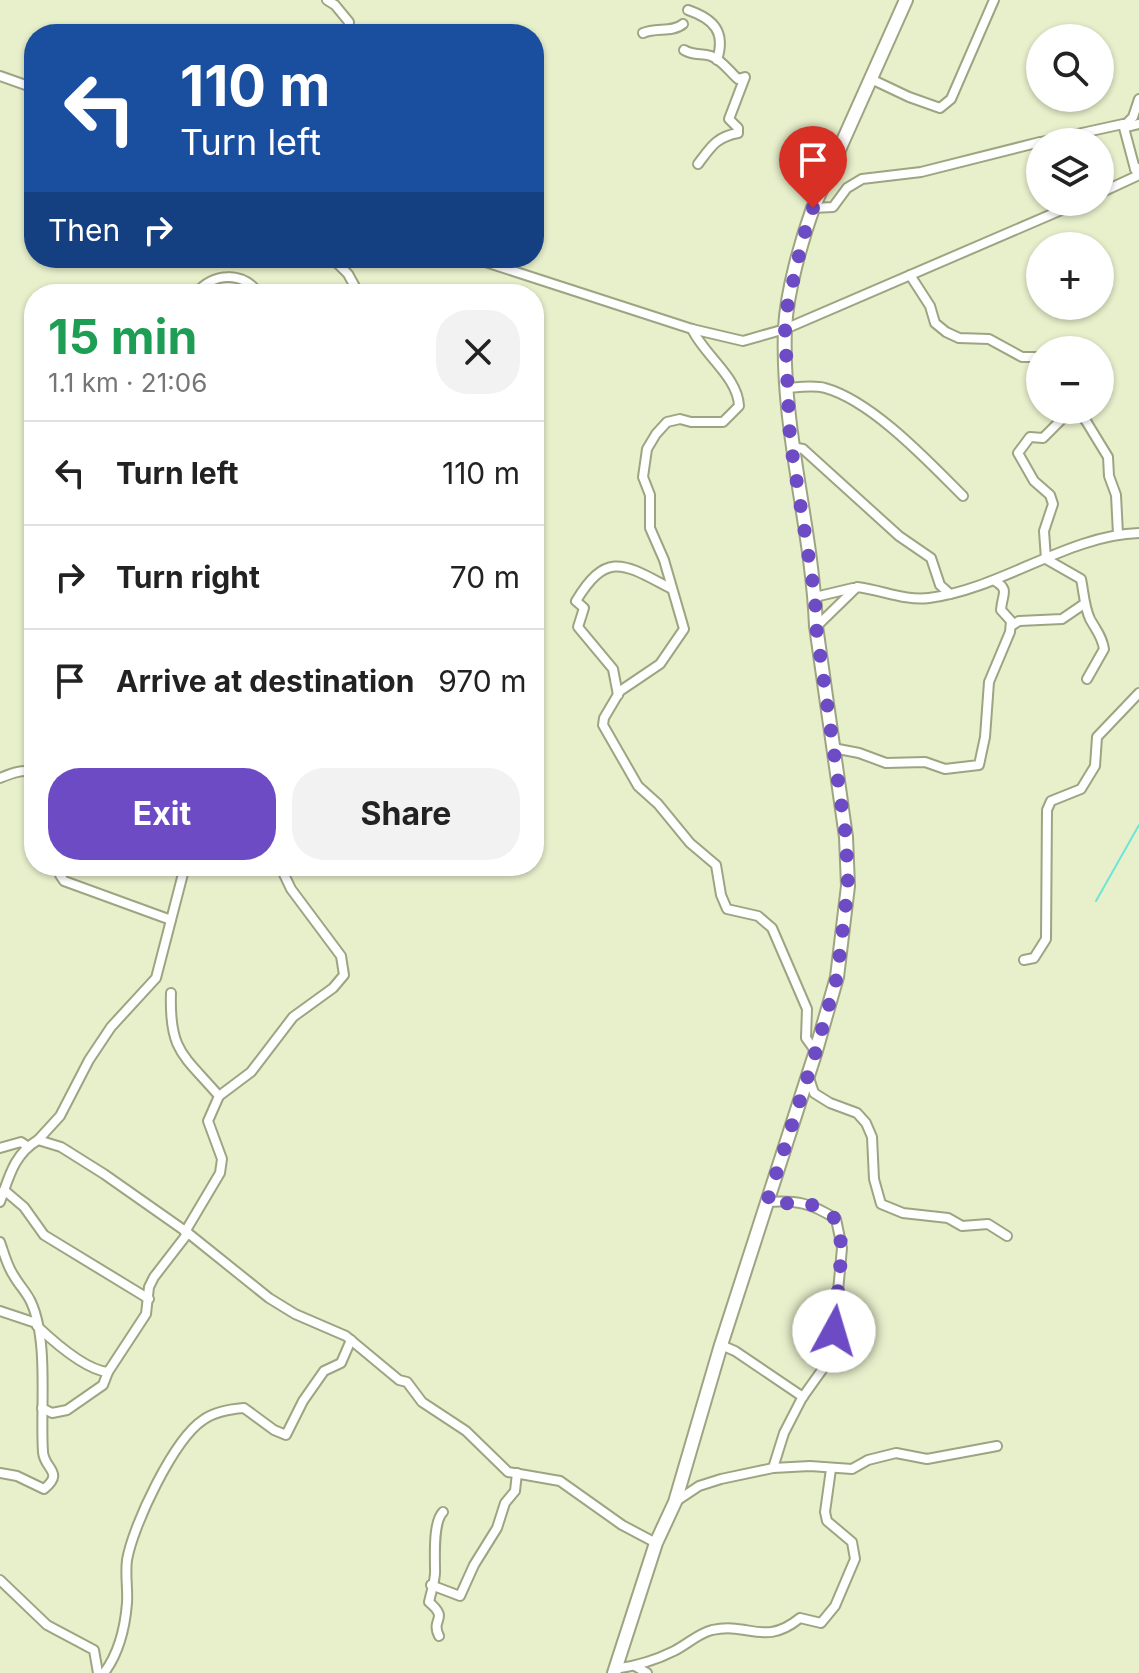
<!DOCTYPE html>
<html lang="en">
<head>
<meta charset="utf-8">
<style>
	body { margin:0; font-family:Inter,sans-serif; background:#f2f2f2; color:#222; height:100vh; display:flex; flex-direction:column; font-size:30px; white-space:nowrap }
	* { box-sizing:border-box; margin:0 }
	p { font-size:26px; color:#767676 }
	.icon { flex:none; width:44px; height:44px; fill:none; stroke:currentColor; stroke-width:2; stroke-linecap:round; stroke-linejoin:round }
	.map { position:relative; flex:1; overflow:hidden }
	.sheet { position:absolute; left:24px; top:284px; width:520px; height:592px; display:flex; flex-direction:column; background:#fff; border-radius:32px; box-shadow:0 2px 6px #0004 }
	.sheet>* { flex:none }
	.top-card { position:absolute; left:24px; top:24px; width:520px; height:244px; border-radius:32px; box-shadow:0 2px 6px #0004; background:#1a4fa0; color:#fff; overflow:hidden }
	.tools { position:absolute; left:1026px; top:24px; display:grid; gap:16px }
	.tools a { display:grid; place-items:center; width:88px; height:88px; border-radius:50%; background:#fff; box-shadow:0 2px 6px #0004; font-size:40px }
	.pin { position:absolute; display:grid; place-items:center; width:68px; height:68px; color:#fff; margin:-82px -34px; border-radius:50% 50% 50% 0; rotate:-45deg; box-shadow:0 0 8px #0007 }
	.pin .icon { rotate:45deg }
	.me { position:absolute; width:88px; margin:-44px; rotate:6deg; stroke-linejoin:round; filter:drop-shadow(0 0 6px #0008) }
	.turn { display:flex; align-items:center; gap:28px; height:168px; padding:0 24px; font-size:36px }
	.turn .icon { width:104px; height:104px; stroke-width:2.5 }
	.turn b { display:block; font-size:56px; line-height:68px }
	.then { display:flex; align-items:center; height:76px; padding:0 24px; background:#0003; gap:16px; font-size:30px }
	.round { display:grid; place-items:center; flex:none; width:84px; height:84px; border-radius:32px; background:#f2f2f2 }
	.summary { display:flex; align-items:center; justify-content:space-between; height:136px; padding:0 24px }
	h1 { font-size:48px; font-weight:700; line-height:60px; color:#1e9e55 }
	.action { display:flex; gap:16px; margin-top:auto; padding:16px 24px }
	.action a { flex:1; height:92px; border-radius:32px; background:#6d4bc4; color:#fff; font-size:32px; font-weight:700; line-height:92px; text-align:center }
	.action a+a { background:#f2f2f2; color:#222 }
	ul { padding:0; list-style:none }
	li { display:flex; align-items:center; gap:24px; height:104px; padding:0 24px; border-top:2px solid #e0e0e0 }
	li div { flex:1 }
	li b { display:block; font-size:30px }
	li em { font-style:normal }
	.map>svg:first-child { display:block }
	.lines { fill:none; stroke-linecap:round; stroke-linejoin:round }
	.stream { stroke:#6de5d9; stroke-width:2 }
	.street-casing { stroke:#9da482; stroke-width:12 }
	.secondary-casing { stroke:#9da482; stroke-width:16 }
	.street { stroke:#fff; stroke-width:8 }
	.secondary { stroke:#fff; stroke-width:12 }
	.route { stroke:#6d4bc4; stroke-width:14; stroke-dasharray:0 25.2 }
</style>
</head>
<body>
<div class="map">
<svg width="1139" height="1673" viewBox="0 0 1139 1673">
	<rect width="100%" height="100%" fill="#e7efcb"/>
	<g class="lines">
		<path class="stream" d="M 1096,901 L 1139,825"/>
		<defs>
			<g id="street">
				<path d="M 327,0 L 335,5 L 349,22 L 348,34"/>
				<path d="M 688,10 C 714,19 726,32 717,60"/>
				<path d="M 643,33 C 656,27 672,33 683,24"/>
				<path d="M 684,50 C 694,56 701,53 711,56 C 722,60 729,71 738,79 L 745,77 L 729,119 L 738,128 L 738,133 C 716,137 711,147 698,164"/>
				<path d="M 0,76 L 34,88"/>
				<path d="M 871,79 L 909,97 L 940,108 L 951,99 L 994,0"/>
				<path d="M 1125,125 L 1133,117 L 1139,99"/>
				<path d="M 1126,127 L 1139,124"/>
				<path d="M 1041,142 L 1123,124 L 1135,169"/>
				<path d="M 1100,193 L 1139,175 L 1135,169 L 1139,168"/>
				<path d="M 813,208 L 833,207 L 847,188 L 862,179 L 921,172 L 1040,142"/>
				<path d="M 332,258 L 348,274 L 359,294"/>
				<path d="M 473,258 L 692,329 L 743,341 L 785,329 L 1080,202"/>
				<path d="M 910,275 L 930,306 L 935,323 L 946,332 L 959,338 L 989,339 L 1022,357 L 1040,357"/>
				<path d="M 195,294 C 214,272 242,271 260,294"/>
				<path d="M 692,329 C 704,355 738,377 739,406 L 723,422 L 691,422 L 680,419 L 667,422 L 656,434 L 647,449 L 643,477 L 650,495 L 650,528 L 664,560 L 684,629 L 660,664 L 620,691 L 604,718 L 603,725 L 638,786 L 658,804 L 690,843 L 716,865 L 721,895 L 727,909 L 758,916 L 772,928 L 807,1009 L 806,1038 L 816,1052"/>
				<path d="M 788,388 C 800,387 814,385 825,388 C 872,401 928,461 963,496"/>
				<path d="M 1075,410 L 1086,421 L 1108,457 L 1109,476 L 1116,495 L 1118,534"/>
				<path d="M 1075,411 L 1062,419 L 1043,438 L 1030,437 L 1018,453 L 1034,481 L 1050,495 L 1053,504 L 1044,531 L 1046,559 L 1081,579 C 1084,593 1084,606 1090,619 C 1096,630 1102,636 1104,649 L 1087,679"/>
				<path d="M 792,447 L 803,449 L 899,536 L 931,558 L 940,585 L 950,594"/>
				<path d="M 815,597 L 853,588"/>
				<path d="M 817,626 L 857,587 C 882,590 905,601 929,598 C 1001,589 1068,535 1139,533"/>
				<path d="M 1011,626 L 1019,621 L 1062,619 L 1084,604"/>
				<path d="M 618,695 L 613,669 L 578,627 L 584,608 L 576,601 C 607,550 624,564 670,588"/>
				<path d="M 833,748 L 859,753 L 886,763 L 925,762 L 945,769 L 979,765 L 985,737 L 989,682 L 1010,632 L 1011,621 L 1001,610 C 1002,594 1010,590 995,581"/>
				<path d="M 0,778 C 10,774 24,768 34,773"/>
				<path d="M 63,866 L 60,875 L 64,881 L 171,920"/>
				<path d="M 1024,960 L 1034,958 L 1046,939 L 1047,810 L 1051,801 L 1081,789 L 1095,766 L 1097,737 L 1139,693"/>
				<path d="M 171,993 C 169,1052 184,1055 219,1096 L 208,1121 L 222,1159 L 220,1173 L 185,1232"/>
				<path d="M 808,1075 L 814,1093 L 830,1103 L 857,1113 L 866,1123 L 872,1137 L 874,1179 L 881,1204 L 903,1213 L 948,1218 L 962,1226 L 988,1224 L 1007,1236"/>
				<path d="M 219,1096 L 251,1072 L 293,1017 L 333,988 L 344,975 L 341,956 L 291,889 L 280,866"/>
				<path d="M 38,1140 L 60,1116 L 89,1060 L 111,1027 L 156,978 L 185,866"/>
				<path d="M 0,1148 L 21,1142 L 27,1146"/>
				<path d="M 4,1190 L 24,1207 L 44,1235 L 149,1299"/>
				<path d="M 0,1202 C 9,1177 14,1154 38,1140 L 61,1147 L 104,1174 L 188,1233 L 269,1298 L 295,1314 L 346,1336 L 399,1380 L 407,1382 L 422,1402 L 466,1431 L 508,1472 L 560,1481 L 622,1525 L 656,1543"/>
				<path d="M 767,1202 C 797,1200 811,1203 836,1219 L 842,1248 L 832,1356 L 802,1398 L 784,1433 L 773,1468"/>
				<path d="M 0,1242 C 4,1253 7,1266 14,1276 C 19,1285 27,1293 31,1302 C 49,1341 40,1410 43,1452 C 44,1469 65,1472 44,1489 L 17,1476 L 0,1473"/>
				<path d="M 0,1311 L 36,1323"/>
				<path d="M 37,1326 C 54,1342 85,1370 108,1372"/>
				<path d="M 721,1345 L 735,1351 L 803,1397"/>
				<path d="M 42,1408 L 52,1413 L 67,1410 L 103,1385 L 108,1372 L 146,1314 L 149,1287 L 154,1277 L 188,1233"/>
				<path d="M 675,1502 L 699,1486 L 721,1479 L 773,1468 L 810,1466 L 852,1469 L 868,1460 L 896,1453 L 927,1459 L 997,1446"/>
				<path d="M 0,1580 L 47,1625 L 94,1650 L 98,1673"/>
				<path d="M 431,1585 L 460,1596 L 474,1565 L 497,1528 L 505,1503 L 515,1491 L 517,1473"/>
				<path d="M 439,1636 C 430,1618 450,1620 429,1602 C 431,1592 436,1579 435,1569 C 435,1555 433,1522 443,1512"/>
				<path d="M 635,1666 L 647,1673"/>
				<path d="M 615,1669 C 636,1666 656,1660 674,1651 C 688,1644 697,1634 712,1630 C 750,1622 764,1647 800,1618 L 821,1623 L 835,1606 L 855,1559 L 852,1542 L 827,1521 L 825,1512 L 831,1469"/>
				<path d="M 104,1673 C 119,1653 125,1628 127,1603 C 128,1589 125,1574 127,1560 C 133,1525 174,1439 203,1420 C 214,1412 231,1409 244,1408 L 274,1430 L 286,1435 L 303,1401 L 324,1371 L 341,1363 L 351,1340"/>
			</g>
			<path id="secondary" d="M 614,1673 L 656,1543 L 675,1502 L 721,1345 L 815,1054 L 837,977 L 848,886 L 846,837 L 816,626 C 812,526 781,429 785,328 C 787,291 801,242 813,208 L 906,0"/>
		</defs>
		<use href="#street" class="street-casing"/>
		<use href="#secondary" class="secondary-casing"/>
		<use href="#street" class="street"/>
		<use href="#secondary" class="secondary"/>
	</g>
	<g class="lines">
		<path class="route" d="M 813,208 L 803,238 L 787,308 L 785,329 L 790,439 L 815,597 L 816,626 L 846,837 L 848,886 L 837,977 L 815,1054 L 767,1202 L 813,1205 L 836,1219 L 842,1248 L 834,1331"/>
	</g>
</svg>
<div class="tools">
<a><svg class="icon" aria-label="search" viewBox="0 0 24 24"><circle cx="10" cy="10" r="6"/><path d="M15 15l6 6"/></svg></a>
<a><svg class="icon" aria-label="layers" viewBox="0 0 24 24"><path d="M12 4l9 5-9 5-9-5zM3 14l9 5 9-5"/></svg></a>
<a>+</a>
<a>−</a>
</div>
<div class="pin" style="left:813px;top:208px;background:#d93025"><svg class="icon" aria-label="arrive" viewBox="0 0 24 24"><path d="M6 21V4h12l-3 4 3 4H6"/></svg></div>
<svg class="me" style="left:834px;top:1331px" viewBox="-20 -20 40 40"><circle r="19" fill="#fff"/><path d="M0-13L10 11 0 6-10 11z" fill="#6d4bc4"/></svg>
<div class="top-card">
<div class="turn"><svg class="icon" aria-label="left" viewBox="0 0 24 24"><path d="M17 20v-9H6M10 6l-5 5 5 5"/></svg><div><b>110 m</b>Turn left</div></div>
<div class="then">Then<svg class="icon" aria-label="right" viewBox="0 0 24 24"><path d="M7 20v-9h11M14 6l5 5-5 5"/></svg></div>
</div>
<section class="sheet">
<div class="summary"><div><h1>15 min</h1><p>1.1 km · 21:06</p></div><a class="round"><svg class="icon" aria-label="close" viewBox="0 0 24 24"><path d="M6 6l12 12M18 6L6 18"/></svg></a></div>
<ul>
<li><svg class="icon" aria-label="left" viewBox="0 0 24 24"><path d="M17 20v-9H6M10 6l-5 5 5 5"/></svg><div><b>Turn left</b></div><em>110 m</em></li>
<li><svg class="icon" aria-label="right" viewBox="0 0 24 24"><path d="M7 20v-9h11M14 6l5 5-5 5"/></svg><div><b>Turn right</b></div><em>70 m</em></li>
<li><svg class="icon" aria-label="arrive" viewBox="0 0 24 24"><path d="M6 21V4h12l-3 4 3 4H6"/></svg><div><b>Arrive at destination</b></div><em>970 m</em></li>
</ul>
<div class="action"><a>Exit</a><a>Share</a></div>
</section>
</div>
</body>
</html>
